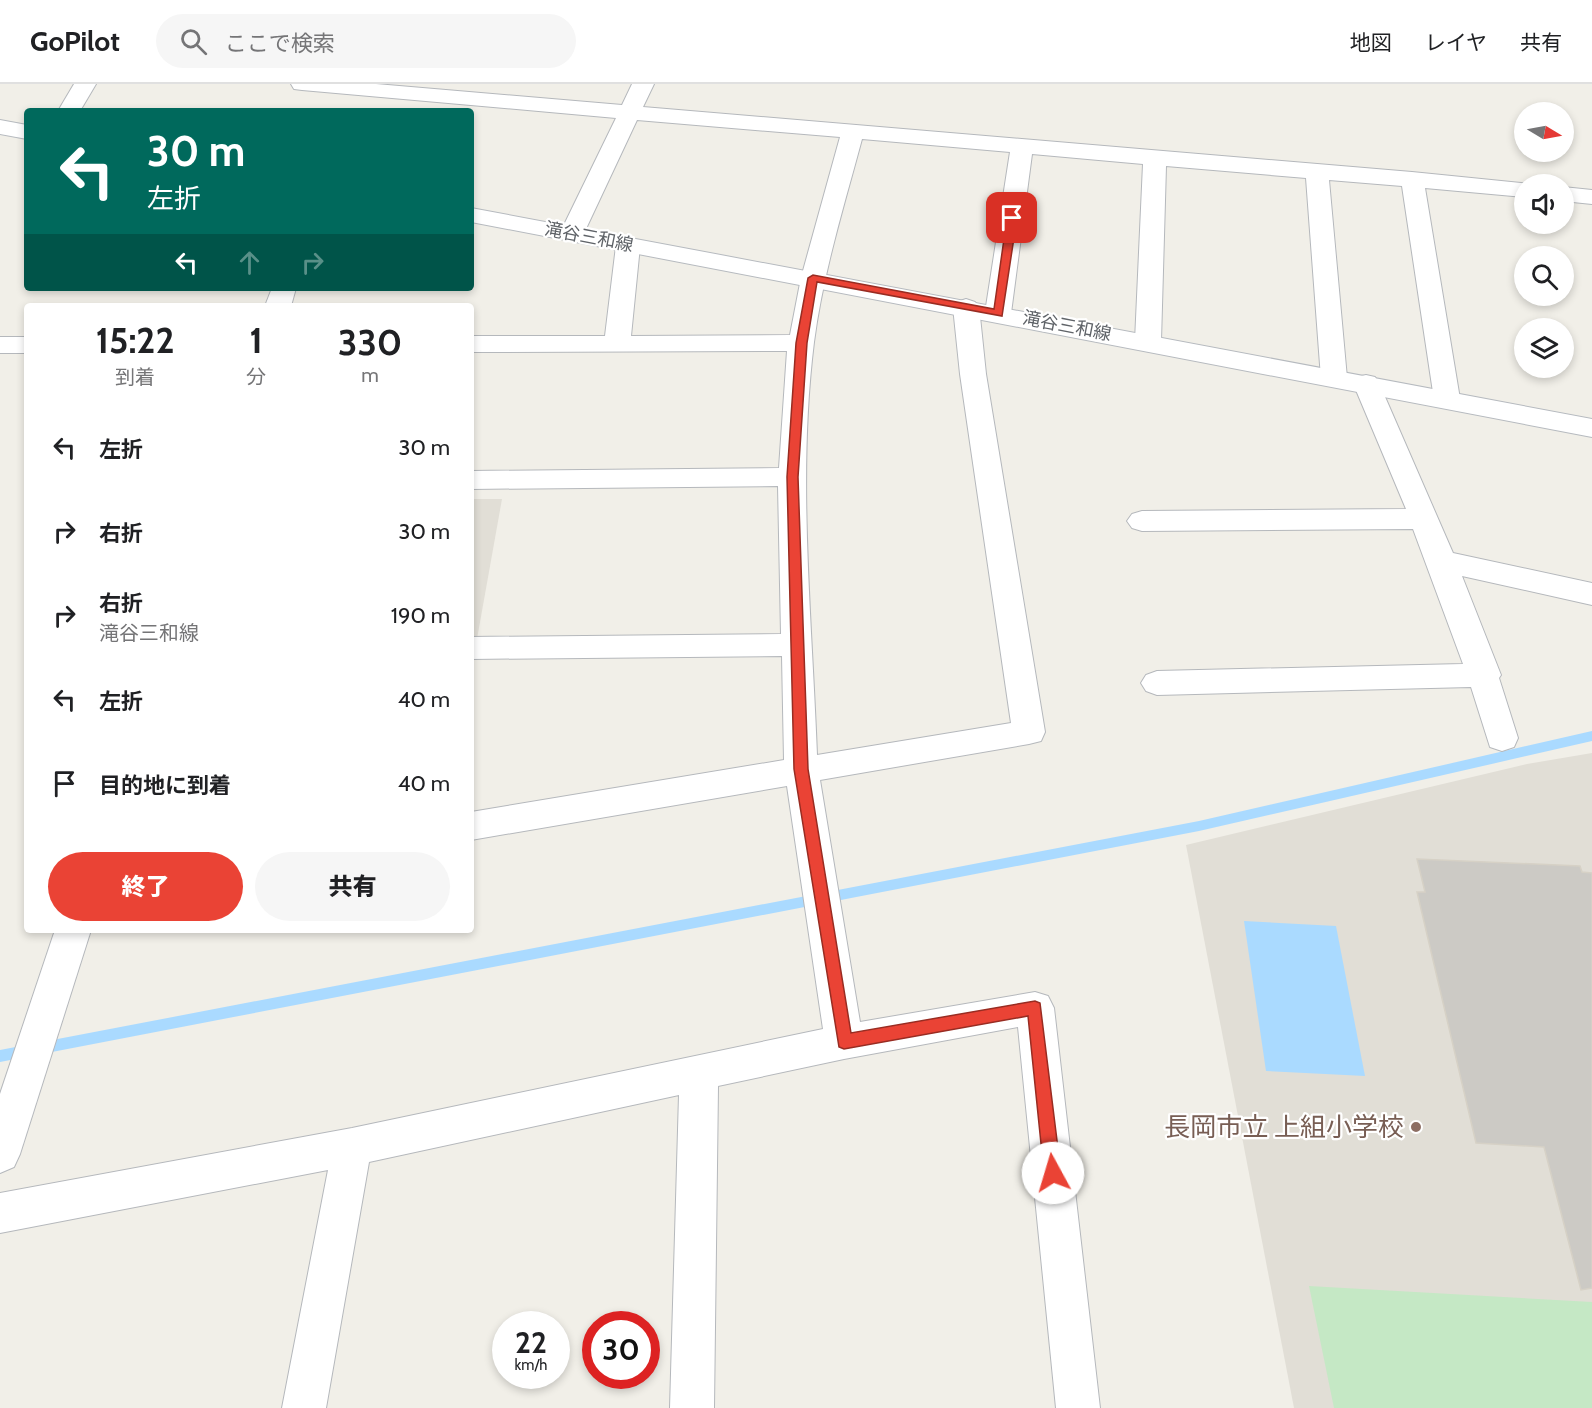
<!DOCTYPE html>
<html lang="ja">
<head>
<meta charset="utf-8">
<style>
	body { margin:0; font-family:Cabin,"Noto Sans JP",sans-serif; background:#f6f6f6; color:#202124; height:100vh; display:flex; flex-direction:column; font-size:22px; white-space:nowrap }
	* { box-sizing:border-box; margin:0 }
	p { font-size:20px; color:#757577 }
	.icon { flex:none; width:33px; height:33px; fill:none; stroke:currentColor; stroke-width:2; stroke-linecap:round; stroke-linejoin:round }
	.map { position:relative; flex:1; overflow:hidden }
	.details { position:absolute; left:24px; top:219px; width:450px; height:630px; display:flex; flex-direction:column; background:#fff; border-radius:6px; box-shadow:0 3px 9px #0003 }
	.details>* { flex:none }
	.top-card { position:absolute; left:24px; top:24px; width:450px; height:183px; border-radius:6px; box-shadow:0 3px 9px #0003; background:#00695c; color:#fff; overflow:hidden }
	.needle { width:39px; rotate:100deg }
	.fabs { position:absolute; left:1514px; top:18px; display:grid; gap:12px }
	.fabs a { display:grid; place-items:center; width:60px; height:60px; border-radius:50%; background:#fff; box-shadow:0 3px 9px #0003; font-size:30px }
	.speed { position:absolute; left:492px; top:1227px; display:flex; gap:12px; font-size:30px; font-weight:700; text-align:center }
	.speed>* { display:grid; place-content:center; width:78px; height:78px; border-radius:50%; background:#fff; box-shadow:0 3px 9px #0003; line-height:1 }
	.speed small { font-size:15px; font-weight:400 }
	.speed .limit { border:9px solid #d22; background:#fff; color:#111 }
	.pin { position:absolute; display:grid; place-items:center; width:51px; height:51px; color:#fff; margin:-26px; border-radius:12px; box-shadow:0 3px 9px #0006 }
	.me { position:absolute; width:66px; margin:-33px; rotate:354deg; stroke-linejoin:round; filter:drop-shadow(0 0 4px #0008) }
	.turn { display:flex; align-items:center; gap:21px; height:126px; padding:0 24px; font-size:27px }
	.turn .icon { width:78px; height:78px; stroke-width:2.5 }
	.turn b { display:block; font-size:42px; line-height:51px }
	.lanes { display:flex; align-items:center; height:57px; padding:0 24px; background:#0003; justify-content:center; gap:30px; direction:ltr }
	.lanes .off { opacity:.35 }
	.eta { display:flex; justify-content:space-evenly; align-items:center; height:102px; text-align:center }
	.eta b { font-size:36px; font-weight:800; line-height:42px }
	.button { display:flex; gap:12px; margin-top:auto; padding:12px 24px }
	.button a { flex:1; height:69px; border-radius:36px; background:#ea4335; color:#fff; font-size:24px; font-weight:800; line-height:69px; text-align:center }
	.button a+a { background:#f6f6f6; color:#202124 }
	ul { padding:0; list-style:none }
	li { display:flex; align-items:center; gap:18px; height:84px; padding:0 24px }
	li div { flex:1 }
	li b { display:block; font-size:22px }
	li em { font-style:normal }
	header { display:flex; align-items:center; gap:36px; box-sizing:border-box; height:84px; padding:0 30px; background:#fff; border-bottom:2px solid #e0e0e0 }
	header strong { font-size:28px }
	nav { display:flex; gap:33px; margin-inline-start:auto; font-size:21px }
	.search { width:420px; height:54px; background:#f6f6f6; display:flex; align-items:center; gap:15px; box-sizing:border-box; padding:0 21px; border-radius:33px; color:#757577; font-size:22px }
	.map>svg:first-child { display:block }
	.education { fill:#e1ded6 }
	.green { fill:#c5e8c5 }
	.water { fill:#aadaff }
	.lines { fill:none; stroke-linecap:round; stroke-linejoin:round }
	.stream { fill:#aadaff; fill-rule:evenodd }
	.building { fill:#cccac5; stroke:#d6d1c6; stroke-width:1.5 }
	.minor-casing { stroke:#b5b8bc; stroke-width:2 }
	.secondary-casing { stroke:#b6babf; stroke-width:2 }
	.minor { fill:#fff; fill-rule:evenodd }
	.secondary { fill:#fff; fill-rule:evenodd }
	.route { fill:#ea4335; stroke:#982c22; stroke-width:1.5 }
	.education-dot { fill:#8d6e63; stroke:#fff; stroke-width:2 }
	.labels { text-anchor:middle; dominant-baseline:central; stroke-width:4.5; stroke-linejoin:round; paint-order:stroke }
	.far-street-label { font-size:18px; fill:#5f6368; stroke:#fff }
	.near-education-label { font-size:26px; fill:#785e54; stroke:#fff; text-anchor:end }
</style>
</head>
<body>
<header>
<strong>GoPilot</strong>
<div class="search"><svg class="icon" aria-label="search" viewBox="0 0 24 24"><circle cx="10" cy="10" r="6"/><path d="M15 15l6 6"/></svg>ここで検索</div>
<nav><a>地図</a><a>レイヤ</a><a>共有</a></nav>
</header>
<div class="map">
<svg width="1592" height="1324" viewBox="0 0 1592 1324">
	<rect width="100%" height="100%" fill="#f1efe8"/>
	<g class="education">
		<path d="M 471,415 L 502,415 L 477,555 L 471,555 Z"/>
		<path d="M 1592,669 L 1592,1324 L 1294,1324 L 1186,761 L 1527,680 Z"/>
	</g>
	<path class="green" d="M 1309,1202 L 1592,1218 L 1592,1324 L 1334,1324 Z"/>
	<path class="water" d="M 1244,837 L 1336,842 L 1365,992 L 1266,987 Z"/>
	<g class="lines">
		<path class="stream" d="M 1592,647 L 1592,657 L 1199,747 L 0,978 L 0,966 L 1199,737 Z"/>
	</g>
	<path class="building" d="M 1417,775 L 1580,782 L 1582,788 L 1592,789 L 1592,1204 L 1581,1206 L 1544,1063 L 1476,1059 L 1417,808 L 1425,808 Z"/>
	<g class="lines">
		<defs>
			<g id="minor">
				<path d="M 74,0 L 96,0 L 80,27 L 58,27 Z"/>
				<path d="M 291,0 L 376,0 L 622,21 L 632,0 L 654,0 L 643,23 L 1412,88 L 1530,100 L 1524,100 L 1524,113 L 1425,104 L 1460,315 L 1457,321 L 1447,323 L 1437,321 L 1434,315 L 1402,102 L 1329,96 L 1347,294 L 1343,300 L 1334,302 L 1325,300 L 1321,294 L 1306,94 L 1166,82 L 1161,257 L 1157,263 L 1148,265 L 1139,263 L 1135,257 L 1143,80 L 1032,70 L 1011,229 L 1007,234 L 998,237 L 989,234 L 985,229 L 1010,68 L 862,55 C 844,122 823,189 814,258 C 797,394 812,534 817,671 L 1011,639 L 960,290 L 953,223 L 957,218 L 966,215 L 975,218 L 979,223 L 986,290 L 1045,648 L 1041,657 L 1029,660 L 820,696 L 860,938 L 1035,908 L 1048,912 L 1054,924 L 1100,1324 L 1056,1324 L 1018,943 L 844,975 L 718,1002 L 714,1324 L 670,1324 L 679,1011 L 369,1078 L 326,1324 L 282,1324 L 328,1086 L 0,1149 L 0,1109 L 352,1044 L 823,945 L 787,702 L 471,756 L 471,728 L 784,676 L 782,572 L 471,575 L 471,553 L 781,550 L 778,402 L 471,405 L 471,387 L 779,384 L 787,267 L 471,268 L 471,252 L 605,252 L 616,162 L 619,157 L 628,155 L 637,157 L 640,162 L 631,252 L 790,251 L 801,194 L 840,53 L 637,36 L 584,149 L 580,154 L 572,156 L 564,154 L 560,149 L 616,34 L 302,6 L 294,5 Z"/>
				<path d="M 1563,103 L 1592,106 L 1592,120 L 1563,117 Z"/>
				<path d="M 272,204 L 296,204 L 291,222 L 265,222 Z"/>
				<rect x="0" y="253" width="27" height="16"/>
				<path d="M 1366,291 L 1375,293 L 1379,299 L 1453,469 L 1592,499 L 1592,521 L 1462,492 L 1501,591 L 1499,594 L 1518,654 L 1514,663 L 1502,667 L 1490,663 L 1471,603 L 1157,611 L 1146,607 L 1141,599 L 1146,591 L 1157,587 L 1463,580 L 1413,445 L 1142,447 L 1132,444 L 1127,437 L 1132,430 L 1142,427 L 1406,425 L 1353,299 L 1357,293 Z"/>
				<path d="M 55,846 L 91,846 L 20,1070 L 14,1083 L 0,1089 L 0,1010 Z"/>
			</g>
			<g id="secondary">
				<path d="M 0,36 L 27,41 L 27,55 L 0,50 Z"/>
				<path d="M 471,124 L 1592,335 L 1592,353 L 471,138 Z"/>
			</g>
		</defs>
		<use href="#minor" class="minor-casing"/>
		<use href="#secondary" class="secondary-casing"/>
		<use href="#minor" class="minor"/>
		<use href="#secondary" class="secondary"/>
	</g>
	<path class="route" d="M 1012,131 L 1017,134 L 1002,232 L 817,198 L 807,259 L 798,393 L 808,685 L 851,949 L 1035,917 L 1040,919 L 1061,1089 L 1059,1094 L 1053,1097 L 1047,1094 L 1044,1089 L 1028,932 L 844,965 L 839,963 L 794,685 L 787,393 L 796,259 L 808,194 L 813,191 L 994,225 L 1007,134 Z"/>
	<circle class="education-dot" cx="1416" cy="1043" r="6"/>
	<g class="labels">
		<g class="far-street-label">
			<text transform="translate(589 153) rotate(11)">滝谷三和線</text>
			<text transform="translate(1067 242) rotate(11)">滝谷三和線</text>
		</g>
		<g class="near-education-label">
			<text x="1404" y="1043">長岡市立 上組小学校</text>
		</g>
	</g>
</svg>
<div class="fabs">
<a><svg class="needle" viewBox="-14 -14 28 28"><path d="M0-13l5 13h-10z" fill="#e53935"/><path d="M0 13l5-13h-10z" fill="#757577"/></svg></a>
<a><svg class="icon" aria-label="sound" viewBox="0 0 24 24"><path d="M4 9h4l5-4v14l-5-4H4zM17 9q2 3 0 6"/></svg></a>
<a><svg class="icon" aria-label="search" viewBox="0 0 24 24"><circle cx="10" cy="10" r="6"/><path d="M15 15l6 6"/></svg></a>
<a><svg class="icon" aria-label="layers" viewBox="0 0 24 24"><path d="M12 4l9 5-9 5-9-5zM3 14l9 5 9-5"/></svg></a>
</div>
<div class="speed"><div>22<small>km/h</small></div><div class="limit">30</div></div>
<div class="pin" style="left:1012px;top:134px;background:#d93025"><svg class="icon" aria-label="arrive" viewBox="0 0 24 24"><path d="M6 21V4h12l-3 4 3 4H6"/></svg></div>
<svg class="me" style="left:1053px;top:1089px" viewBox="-20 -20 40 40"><circle r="19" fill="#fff"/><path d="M0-13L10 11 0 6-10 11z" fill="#ea4335"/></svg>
<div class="top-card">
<div class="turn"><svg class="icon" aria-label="left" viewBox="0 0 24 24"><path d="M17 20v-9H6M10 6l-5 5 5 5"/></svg><div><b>30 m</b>左折</div></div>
<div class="lanes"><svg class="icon" aria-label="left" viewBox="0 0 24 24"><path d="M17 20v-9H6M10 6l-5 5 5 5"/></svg><svg class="icon off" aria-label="ahead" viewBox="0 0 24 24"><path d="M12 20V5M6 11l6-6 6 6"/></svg><svg class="icon off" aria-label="right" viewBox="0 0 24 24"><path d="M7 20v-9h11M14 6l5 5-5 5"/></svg></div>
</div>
<section class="details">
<div class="eta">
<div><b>15:22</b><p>到着</p></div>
<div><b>1</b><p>分</p></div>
<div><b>330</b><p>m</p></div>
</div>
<ul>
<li><svg class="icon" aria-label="left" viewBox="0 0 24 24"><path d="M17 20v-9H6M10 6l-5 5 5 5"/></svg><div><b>左折</b></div><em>30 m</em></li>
<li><svg class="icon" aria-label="right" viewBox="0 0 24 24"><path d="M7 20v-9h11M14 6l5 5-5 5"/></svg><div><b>右折</b></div><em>30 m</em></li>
<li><svg class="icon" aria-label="right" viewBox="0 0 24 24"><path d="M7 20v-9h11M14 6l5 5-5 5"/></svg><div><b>右折</b><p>滝谷三和線</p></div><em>190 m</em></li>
<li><svg class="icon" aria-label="left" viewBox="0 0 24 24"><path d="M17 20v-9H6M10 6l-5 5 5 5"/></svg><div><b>左折</b></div><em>40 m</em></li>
<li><svg class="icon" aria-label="arrive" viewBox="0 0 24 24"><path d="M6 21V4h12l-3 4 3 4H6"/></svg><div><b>目的地に到着</b></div><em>40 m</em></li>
</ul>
<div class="button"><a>終了</a><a>共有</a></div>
</section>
</div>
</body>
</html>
